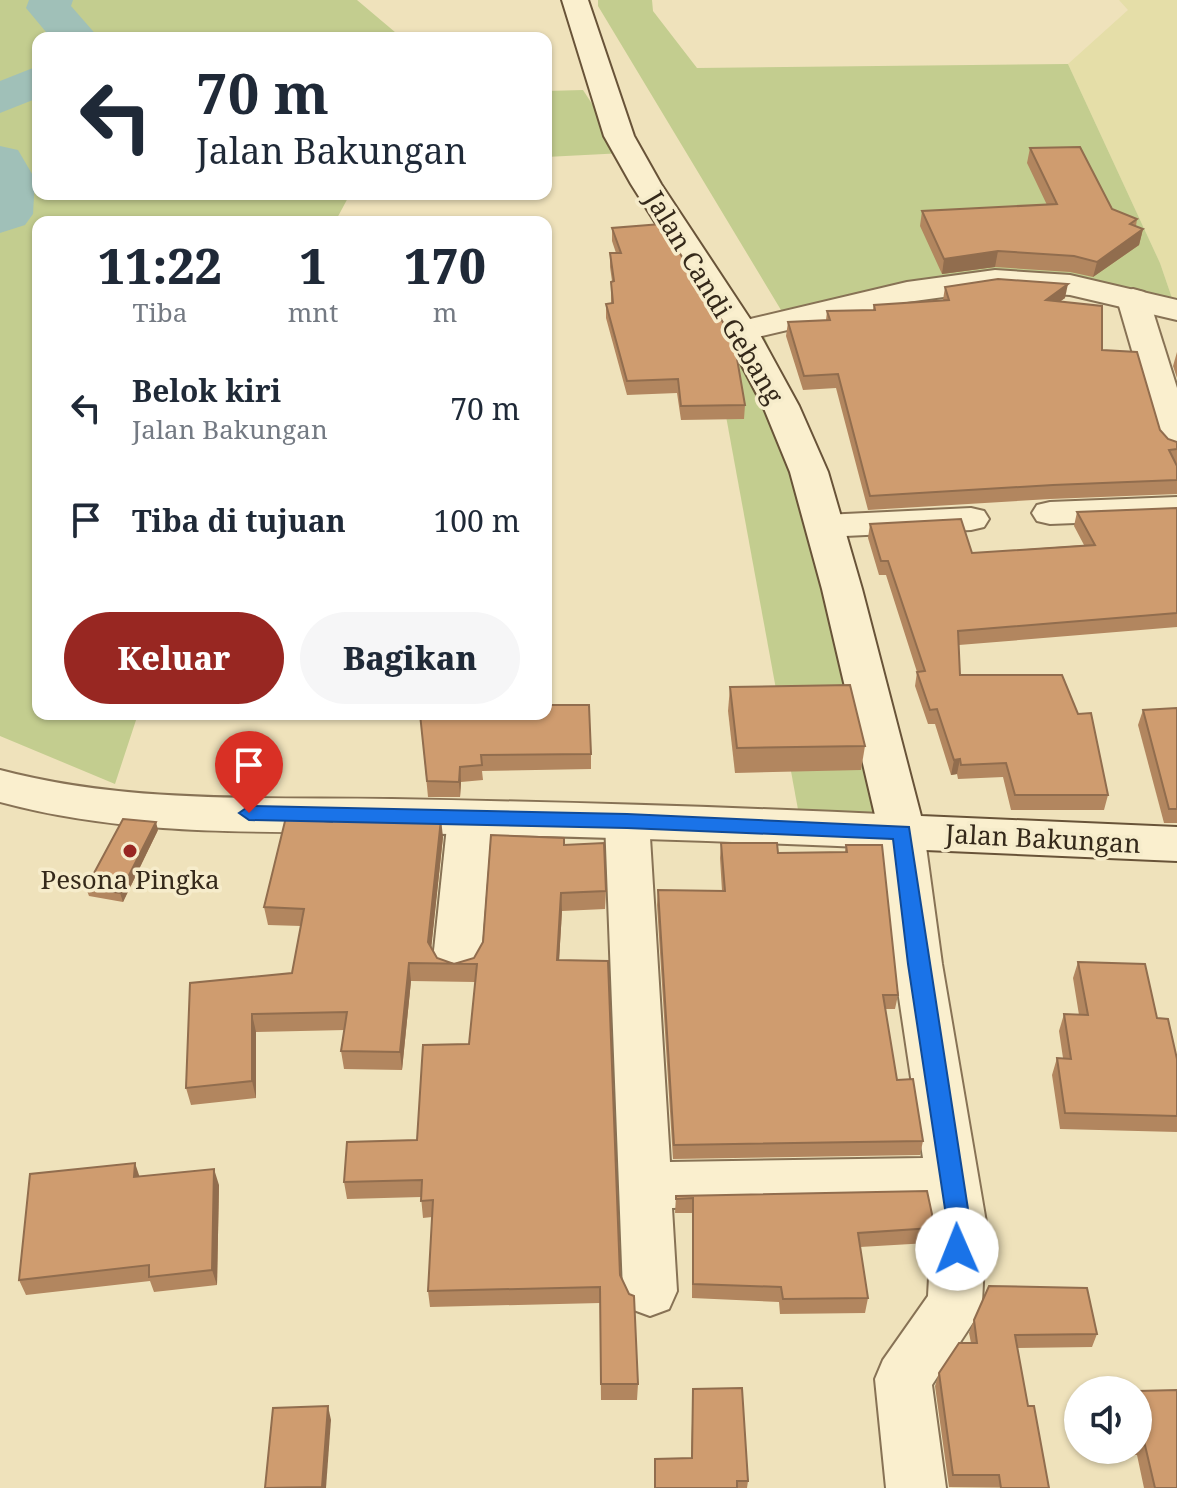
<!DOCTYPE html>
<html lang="id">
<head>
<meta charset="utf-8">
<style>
	body { margin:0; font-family:"Noto Serif",serif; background:#f6f6f7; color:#1f2937; height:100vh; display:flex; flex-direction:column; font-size:30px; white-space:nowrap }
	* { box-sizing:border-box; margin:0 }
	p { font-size:26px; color:#747a83 }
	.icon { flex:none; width:44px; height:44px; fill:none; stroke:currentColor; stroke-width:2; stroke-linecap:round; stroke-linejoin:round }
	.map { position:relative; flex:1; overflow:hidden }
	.details { position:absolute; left:32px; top:216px; width:520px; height:504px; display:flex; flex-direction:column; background:#fff; border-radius:16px; box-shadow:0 2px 6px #0004 }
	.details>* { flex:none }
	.hud { position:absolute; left:32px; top:32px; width:520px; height:168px; border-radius:16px; box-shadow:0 2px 6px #0004; background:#fff; color:#1f2937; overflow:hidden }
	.tools { position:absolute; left:1064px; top:1376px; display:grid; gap:16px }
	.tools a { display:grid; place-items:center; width:88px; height:88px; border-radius:50%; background:#fff; box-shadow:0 2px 6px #0004; font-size:40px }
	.pin { position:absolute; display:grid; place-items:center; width:68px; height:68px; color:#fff; margin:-82px -34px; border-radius:50% 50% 50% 0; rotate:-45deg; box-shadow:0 0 8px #0007 }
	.pin .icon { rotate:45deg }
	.me { position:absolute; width:88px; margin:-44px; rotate:359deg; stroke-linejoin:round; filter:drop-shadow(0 0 6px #0008) }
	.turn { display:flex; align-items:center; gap:28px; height:168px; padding:0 32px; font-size:36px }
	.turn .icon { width:104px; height:104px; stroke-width:2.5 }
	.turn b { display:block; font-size:56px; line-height:68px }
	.eta { display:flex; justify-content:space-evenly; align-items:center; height:136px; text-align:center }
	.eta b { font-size:48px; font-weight:800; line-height:56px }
	.cta { display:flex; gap:16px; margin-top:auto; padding:16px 32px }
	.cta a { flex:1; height:92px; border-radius:48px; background:#982722; color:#fff; font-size:32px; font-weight:800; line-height:92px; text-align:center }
	.cta a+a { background:#f6f6f7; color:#1f2937 }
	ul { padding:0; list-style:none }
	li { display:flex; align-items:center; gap:24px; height:112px; padding:0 32px }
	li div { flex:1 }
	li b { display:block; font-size:30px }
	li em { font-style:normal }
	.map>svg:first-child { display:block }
	.farmland { fill:#e5dea8 }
	.green { fill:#c3cd8f }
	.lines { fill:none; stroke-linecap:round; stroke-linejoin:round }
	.river { fill:#a0c0b8; fill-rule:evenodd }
	.minor-casing { stroke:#877255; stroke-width:4 }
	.tertiary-casing { stroke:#877255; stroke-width:4 }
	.secondary-casing { stroke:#685338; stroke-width:4 }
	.minor { fill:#faefce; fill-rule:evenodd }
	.tertiary { fill:#faefce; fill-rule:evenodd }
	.secondary { fill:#faefce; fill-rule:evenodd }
	.wall { fill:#b2865f }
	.shaded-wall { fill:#916d4e }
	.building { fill:#cf9c6f; stroke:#916d4e; stroke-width:2 }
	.route { fill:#1a73e8; stroke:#114b97; stroke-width:2 }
	.poi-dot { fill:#982722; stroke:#f6eccb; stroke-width:3 }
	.labels { text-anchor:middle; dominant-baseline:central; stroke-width:7; stroke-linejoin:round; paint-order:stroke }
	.street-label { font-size:26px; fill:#35291a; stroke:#f6eccb }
	.poi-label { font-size:26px; fill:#35291a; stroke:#f6eccb }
</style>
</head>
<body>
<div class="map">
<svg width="1177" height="1488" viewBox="0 0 1177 1488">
	<rect width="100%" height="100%" fill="#efe2bb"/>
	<path class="farmland" d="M 1119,0 L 1177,0 L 1177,299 L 1172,298 L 1160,263 L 1068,64 L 1128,10 Z"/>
	<g class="green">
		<path d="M 0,0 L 357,0 L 402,38 L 38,38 L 38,194 L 350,194 L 335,222 L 38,222 L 38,714 L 138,714 L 115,784 L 0,736 Z"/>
		<path d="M 598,0 L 652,0 L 653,11 L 697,68 L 1068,64 L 1160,263 L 1172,298 L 1093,279 L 1002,276 L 784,315 L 598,6 Z"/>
		<path d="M 583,90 L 624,153 L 546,157 L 546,91 Z"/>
		<path d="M 763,333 L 826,480 L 921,822 L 799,815 L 717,367 Z"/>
	</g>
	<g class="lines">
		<g class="river">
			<path d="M 29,0 L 73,0 L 71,6 L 99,38 L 51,38 L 26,8 Z"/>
			<path d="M 38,66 L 38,98 L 0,113 L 0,81 Z"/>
			<path d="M 0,146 L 18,150 L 35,179 L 33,214 L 25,225 L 0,233 Z"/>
		</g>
		<defs>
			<g id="minor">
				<path d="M 1133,289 L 1144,292 L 1149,299 L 1177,388 L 1177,454 L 1165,450 L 1159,443 L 1117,299 L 1122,292 Z"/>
				<path d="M 1177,497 L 1177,519 L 1050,524 L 1037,521 L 1032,513 L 1037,505 L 1050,502 Z"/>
				<path d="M 971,508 L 984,511 L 989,519 L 984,527 L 971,530 L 824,537 L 811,534 L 806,526 L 811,518 L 824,515 Z"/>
				<path d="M 470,801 L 485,806 L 492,817 L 481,960 L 474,973 L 457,979 L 440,973 L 433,960 L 448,817 L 455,806 Z"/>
				<path d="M 627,805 L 642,810 L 649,821 L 670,1162 L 923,1158 L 894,964 L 880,832 L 886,820 L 902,816 L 918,820 L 924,832 L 942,964 L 986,1222 L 982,1303 L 974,1321 L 932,1385 L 946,1488 L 886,1488 L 875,1379 L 883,1360 L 928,1296 L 932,1222 L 930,1203 L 672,1208 L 677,1291 L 669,1309 L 650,1316 L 631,1309 L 623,1291 L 605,821 L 612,810 Z"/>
			</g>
			<g id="tertiary">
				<path d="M 995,270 L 1070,275 L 1177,300 L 1177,320 L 1070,295 L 995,290 L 907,302 L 741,341 L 729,338 L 724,331 L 729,324 L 907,282 Z"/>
				<path d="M 0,770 C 129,804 260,797 392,799 C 562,802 732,807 902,815 L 918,820 L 925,832 L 918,844 L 902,849 C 732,841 562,836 392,833 C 260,831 129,837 0,802 Z"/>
			</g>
			<path id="secondary" d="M 562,0 L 588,0 L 634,136 L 661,184 L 758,331 L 799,406 L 828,472 L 862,589 L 921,816 L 1177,827 L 1177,861 L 902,849 L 886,844 L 879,832 L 822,589 L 790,472 L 763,406 L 724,331 L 631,184 L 604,136 Z"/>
		</defs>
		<use href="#minor" class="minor-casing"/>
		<use href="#tertiary" class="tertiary-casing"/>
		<use href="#secondary" class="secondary-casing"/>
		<use href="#minor" class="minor"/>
		<use href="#tertiary" class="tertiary"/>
		<use href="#secondary" class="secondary"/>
	</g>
	<g class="wall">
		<path d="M 1030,148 L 1112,209 L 1137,219 L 1136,226 L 1143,229 L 1139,245 L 1093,277 L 1070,272 L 995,267 L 942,274 L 920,226 L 922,211 L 1047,205 L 1027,163 Z"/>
		<path d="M 612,228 L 745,405 L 744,419 L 681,420 L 677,393 L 627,395 L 606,318 L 606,304 L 611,304 L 611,282 L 612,281 L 610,267 L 610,253 L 616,253 L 612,241 Z"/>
		<path d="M 945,287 L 1065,298 L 1060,301 L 1102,350 L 1160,430 L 1168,439 L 1177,442 L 1177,464 L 1176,464 L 1177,466 L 1177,494 L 1050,499 L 868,510 L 836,388 L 803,390 L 786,336 L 788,322 L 826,320 L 827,311 L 873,310 L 874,305 L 943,300 Z"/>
		<path d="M 1177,352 L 1177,378 L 1173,366 Z"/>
		<path d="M 1177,508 L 1177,627 L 959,645 L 960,675 L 1108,795 L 1104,810 L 1011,810 L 1003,777 L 958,779 L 957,774 L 951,775 L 935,724 L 928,724 L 915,686 L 917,672 L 886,575 L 879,575 L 868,538 L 870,524 L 972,553 L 1084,545 L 1074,526 L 1077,512 Z"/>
		<path d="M 730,687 L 865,746 L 861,770 L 735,773 L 728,711 Z"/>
		<path d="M 1177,708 L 1177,823 L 1164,823 L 1138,725 L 1143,710 Z"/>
		<path d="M 420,714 L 591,754 L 591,769 L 482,771 L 483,780 L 461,782 L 460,797 L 428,797 Z"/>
		<path d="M 158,830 L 123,902 L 89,896 L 86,888 Z"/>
		<path d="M 443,837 L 431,947 L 437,958 L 454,964 L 474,958 L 564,845 L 606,891 L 605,909 L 562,911 L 559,960 L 620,1275 L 638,1384 L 637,1400 L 601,1400 L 600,1303 L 430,1307 L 428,1291 L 432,1217 L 423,1218 L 421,1197 L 347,1199 L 344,1182 L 417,1140 L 469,1044 L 475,982 L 411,981 L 402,1070 L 344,1069 L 341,1051 L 345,1030 L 256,1032 L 256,1098 L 191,1105 L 186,1088 L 190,983 L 292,973 L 301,926 L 268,925 L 264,907 Z"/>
		<path d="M 721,843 L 778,853 L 845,852 L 846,845 L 898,995 L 895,1009 L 885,1009 L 897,1080 L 923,1141 L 920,1155 L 673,1159 L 657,905 L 658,890 L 722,891 L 720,858 Z"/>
		<path d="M 1078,962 L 1157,1018 L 1177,1059 L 1177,1132 L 1060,1129 L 1052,1075 L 1057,1058 L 1063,1058 L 1059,1031 L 1064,1014 L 1079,1015 L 1073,978 Z"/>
		<path d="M 140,1177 L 219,1185 L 217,1285 L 154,1292 L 150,1281 L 26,1295 L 19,1280 Z"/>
		<path d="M 676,1196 L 932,1228 L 928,1243 L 860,1247 L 868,1298 L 865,1313 L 780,1314 L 779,1302 L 692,1298 L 692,1213 L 675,1213 Z"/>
		<path d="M 974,1320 L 1097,1334 L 1092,1347 L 1017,1348 L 1028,1406 L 1049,1488 L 949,1487 L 935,1386 L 939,1373 L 971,1343 L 969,1333 Z"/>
		<path d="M 693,1389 L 748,1481 L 747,1488 L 654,1488 L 655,1459 L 691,1458 Z"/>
		<path d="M 1138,1391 L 1177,1488 L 1144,1488 L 1137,1455 L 1098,1455 L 1097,1450 L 1138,1450 Z"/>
	</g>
	<g class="shaded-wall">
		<path d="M 1143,229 L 1139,245 L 1093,277 L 1097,262 Z"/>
		<path d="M 998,251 L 995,267 L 942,274 L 944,259 Z"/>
		<path d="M 1068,284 L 1065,298 L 1043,314 L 1046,300 Z"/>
		<path d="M 960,759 L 957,774 L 951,775 L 954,760 Z"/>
		<path d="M 460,767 L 461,782 L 460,797 L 459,782 Z"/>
		<path d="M 441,819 L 443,837 L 430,960 L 428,942 Z"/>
		<path d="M 156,822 L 158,830 L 123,902 L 120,893 Z"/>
		<path d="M 561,893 L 562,911 L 558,978 L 557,960 Z"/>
		<path d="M 409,963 L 411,981 L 402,1070 L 400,1052 Z"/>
		<path d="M 252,1014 L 256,1032 L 256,1098 L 252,1081 Z"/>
		<path d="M 135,1163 L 140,1178 L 134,1177 Z"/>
		<path d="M 214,1169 L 219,1185 L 217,1285 L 212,1270 Z"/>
		<path d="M 328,1406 L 331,1420 L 326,1488 L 322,1488 Z"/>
	</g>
	<g class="building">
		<path d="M 1080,147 L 1112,209 L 1137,219 L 1130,224 L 1143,229 L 1097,262 L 1074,256 L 998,251 L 944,259 L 922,211 L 1057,204 L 1030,148 Z"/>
		<path d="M 661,224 L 686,263 L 693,280 L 698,280 L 734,341 L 745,405 L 681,406 L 678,379 L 627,381 L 606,304 L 613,303 L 611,282 L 614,281 L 610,253 L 621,253 L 612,228 Z"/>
		<path d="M 998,279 L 1068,284 L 1046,300 L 1102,306 L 1102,350 L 1137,352 L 1160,430 L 1168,439 L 1177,442 L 1177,449 L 1169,450 L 1177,466 L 1177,480 L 1053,485 L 870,496 L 838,374 L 804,376 L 788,322 L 830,320 L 827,311 L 875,310 L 874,305 L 949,300 L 945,287 Z"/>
		<path d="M 1177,508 L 1177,613 L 958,631 L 960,675 L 1062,675 L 1078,714 L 1091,713 L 1108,795 L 1015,795 L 1006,763 L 961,765 L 960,759 L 954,760 L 937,709 L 930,710 L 917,672 L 925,671 L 888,561 L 881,561 L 870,524 L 961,519 L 972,553 L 1095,545 L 1077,512 Z"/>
		<path d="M 850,685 L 865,746 L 737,748 L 730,687 Z"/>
		<path d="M 546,705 L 589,705 L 591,754 L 481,755 L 482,765 L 460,767 L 459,782 L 427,781 L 420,714 L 546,714 Z"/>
		<path d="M 1177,708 L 1177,809 L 1169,809 L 1143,710 Z"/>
		<path d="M 286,817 L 332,822 L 333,817 L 441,819 L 428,942 L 437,958 L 454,964 L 474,958 L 483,942 L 491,835 L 564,838 L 564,845 L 604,843 L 606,891 L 561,893 L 557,960 L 608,961 L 620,1275 L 629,1294 L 634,1296 L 638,1384 L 601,1384 L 600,1287 L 428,1291 L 433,1200 L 421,1201 L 422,1180 L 344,1182 L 347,1142 L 417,1140 L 423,1045 L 469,1044 L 477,964 L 409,963 L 400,1052 L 341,1051 L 347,1012 L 252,1014 L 252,1081 L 186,1088 L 190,983 L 292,973 L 304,909 L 264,907 Z"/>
		<path d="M 123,819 L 156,822 L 120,893 L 86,888 Z"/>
		<path d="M 721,843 L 777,843 L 778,853 L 847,852 L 846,845 L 882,845 L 898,995 L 883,995 L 897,1080 L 913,1079 L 923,1141 L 674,1145 L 658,890 L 725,891 Z"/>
		<path d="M 1078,962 L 1145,964 L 1157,1018 L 1168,1019 L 1177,1059 L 1177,1116 L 1065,1113 L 1057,1058 L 1071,1059 L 1064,1014 L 1088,1015 Z"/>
		<path d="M 135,1163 L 134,1177 L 214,1169 L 212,1270 L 149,1277 L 149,1265 L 19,1280 L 30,1174 Z"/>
		<path d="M 927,1191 L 932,1214 L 932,1228 L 858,1233 L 868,1298 L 783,1299 L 781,1287 L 693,1284 L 693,1198 L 676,1199 L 676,1196 Z"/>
		<path d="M 989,1286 L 1087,1288 L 1097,1334 L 1015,1335 L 1028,1406 L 1034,1406 L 1049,1488 L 1001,1488 L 999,1475 L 953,1475 L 939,1373 L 959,1343 L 977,1343 L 974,1320 Z"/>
		<path d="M 742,1388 L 748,1481 L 737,1481 L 737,1488 L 655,1488 L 655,1459 L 692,1458 L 693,1389 Z"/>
		<path d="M 1177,1390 L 1177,1488 L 1155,1488 L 1144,1441 L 1138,1441 L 1138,1391 Z"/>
		<path d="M 328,1406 L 322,1487 L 265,1488 L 273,1408 Z"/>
	</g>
	<path class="route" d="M 249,806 L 627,814 L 909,827 L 970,1222 L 966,1256 L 957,1260 L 949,1256 L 946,1249 L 947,1222 L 908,964 L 893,839 L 627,828 L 249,820 L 239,813 Z"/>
	<circle class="poi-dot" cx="130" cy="851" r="8"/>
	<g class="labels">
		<g class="street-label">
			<text transform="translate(715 297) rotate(59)">Jalan Candi Gebang</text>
			<text transform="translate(1043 838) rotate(3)">Jalan Bakungan</text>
		</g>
		<g class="poi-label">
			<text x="130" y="879">Pesona Pingka</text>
		</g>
	</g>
</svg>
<div class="tools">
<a><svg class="icon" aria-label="sound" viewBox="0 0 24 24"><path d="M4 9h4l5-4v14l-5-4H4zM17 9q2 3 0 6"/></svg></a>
</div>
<div class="pin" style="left:249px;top:813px;background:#d93025"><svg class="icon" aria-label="arrive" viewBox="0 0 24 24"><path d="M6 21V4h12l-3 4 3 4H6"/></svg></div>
<svg class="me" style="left:957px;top:1249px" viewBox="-20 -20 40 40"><circle r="19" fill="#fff"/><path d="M0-13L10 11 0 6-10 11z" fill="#1a73e8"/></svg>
<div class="hud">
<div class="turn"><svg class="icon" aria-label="left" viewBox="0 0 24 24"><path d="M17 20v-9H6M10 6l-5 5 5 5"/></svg><div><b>70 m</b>Jalan Bakungan</div></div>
</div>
<section class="details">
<div class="eta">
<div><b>11:22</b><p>Tiba</p></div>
<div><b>1</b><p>mnt</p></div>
<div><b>170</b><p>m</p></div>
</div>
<ul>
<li><svg class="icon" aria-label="left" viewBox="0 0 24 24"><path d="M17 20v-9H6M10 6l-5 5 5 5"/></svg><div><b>Belok kiri</b><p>Jalan Bakungan</p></div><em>70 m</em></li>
<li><svg class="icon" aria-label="arrive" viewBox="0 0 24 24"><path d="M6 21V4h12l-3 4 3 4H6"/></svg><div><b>Tiba di tujuan</b></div><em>100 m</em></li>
</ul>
<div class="cta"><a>Keluar</a><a>Bagikan</a></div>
</section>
</div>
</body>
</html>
